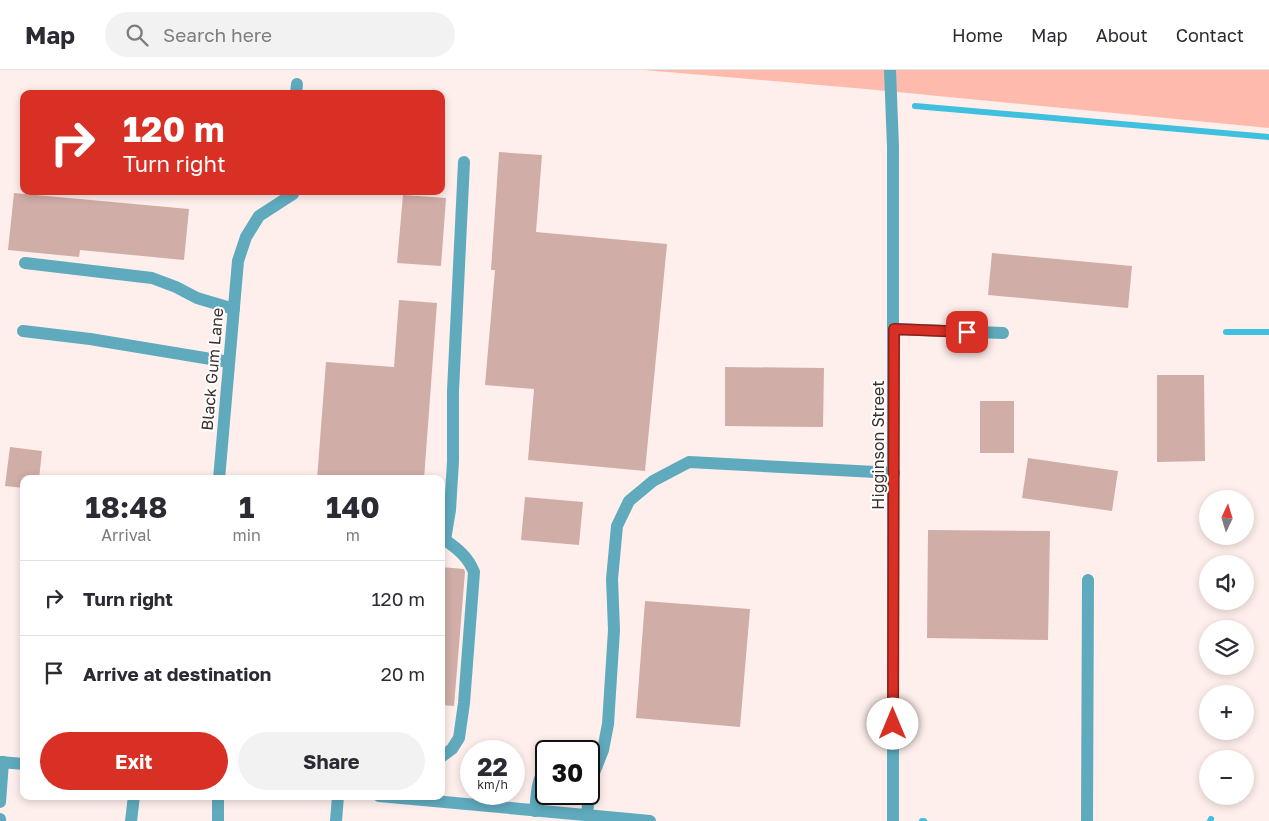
<!DOCTYPE html>
<html lang="en">
<head>
<meta charset="utf-8">
<style>
	body { margin:0; font-family:"Golos Text",sans-serif; background:#f2f2f3; color:#2b2b33; height:100vh; display:flex; flex-direction:column; font-size:19px; white-space:nowrap }
	* { box-sizing:border-box; margin:0 }
	p { font-size:16px; color:#7c7c81 }
	.icon { flex:none; width:28px; height:28px; fill:none; stroke:currentColor; stroke-width:2; stroke-linecap:round; stroke-linejoin:round }
	.map { position:relative; flex:1; overflow:hidden }
	.details { position:absolute; left:20px; top:405px; width:425px; height:325px; display:flex; flex-direction:column; background:#fff; border-radius:10px; box-shadow:0 2px 8px #0003 }
	.details>* { flex:none }
	.top-card { position:absolute; left:20px; top:20px; width:425px; height:105px; border-radius:10px; box-shadow:0 2px 8px #0003; background:#d93025; color:#fff; overflow:hidden }
	.needle { width:32px; rotate:4deg }
	.controls { position:absolute; left:1199px; top:420px; display:grid; gap:10px }
	.controls a { display:grid; place-items:center; width:55px; height:55px; border-radius:50%; background:#fff; box-shadow:0 2px 8px #0003; font-size:25px }
	.speed { position:absolute; left:460px; top:670px; display:flex; gap:10px; font-size:25px; font-weight:700; text-align:center }
	.speed>* { display:grid; place-content:center; width:65px; height:65px; border-radius:50%; background:#fff; box-shadow:0 2px 8px #0003; line-height:1 }
	.speed small { font-size:12px; font-weight:400 }
	.speed .limit { border:2px solid #111; border-radius:8px; background:#fff; color:#111 }
	.pin { position:absolute; display:grid; place-items:center; width:42px; height:42px; color:#fff; margin:-21px; border-radius:10px; box-shadow:0 2px 8px #0006 }
	.me { position:absolute; width:55px; margin:-28px; rotate:0deg; stroke-linejoin:round; filter:drop-shadow(0 0 4px #0008) }
	.turn { display:flex; align-items:center; gap:18px; height:105px; padding:0 20px; font-size:22px }
	.turn .icon { width:65px; height:65px; stroke-width:2.5 }
	.turn b { display:block; font-size:35px; line-height:42px }
	.eta { display:flex; justify-content:space-evenly; align-items:center; height:85px; text-align:center }
	.eta b { font-size:30px; font-weight:700; line-height:35px }
	.primary-button { display:flex; gap:10px; margin-top:auto; padding:10px 20px }
	.primary-button a { flex:1; height:58px; border-radius:30px; background:#d93025; color:#fff; font-size:20px; font-weight:700; line-height:58px; text-align:center }
	.primary-button a+a { background:#f2f2f3; color:#2b2b33 }
	ul { padding:0; list-style:none }
	li { display:flex; align-items:center; gap:15px; height:75px; padding:0 20px; border-top:1px solid #e1e1e2 }
	li div { flex:1 }
	li b { display:block; font-size:19px }
	li em { font-style:normal }
	header { display:flex; align-items:center; gap:30px; box-sizing:border-box; height:70px; padding:0 25px; background:#fff; border-bottom:1px solid #e1e1e2 }
	header strong { font-size:24px }
	nav { display:flex; gap:28px; margin-inline-start:auto; font-size:18px }
	.search { width:350px; height:45px; background:#f2f2f3; display:flex; align-items:center; gap:12px; box-sizing:border-box; padding:0 18px; border-radius:28px; color:#7c7c81; font-size:19px }
	.map>svg:first-child { display:block }
	.green { fill:#ffbaae }
	.lines { fill:none; stroke-linecap:round; stroke-linejoin:round }
	.stream { stroke:#3fc0de; stroke-width:6 }
	.building { fill:#d0ada6 }
	.minor { stroke:#5faabd; stroke-width:12 }
	.route-casing { stroke:#8d1f18; stroke-width:12 }
	.route { stroke:#d93025; stroke-width:9 }
	.labels { text-anchor:middle; dominant-baseline:central; stroke-width:4; stroke-linejoin:round; paint-order:stroke }
	.street-label { font-size:16px; fill:#3d2f2c; stroke:#fff }
</style>
</head>
<body>
<header>
<strong>Map</strong>
<div class="search"><svg class="icon" aria-label="search" viewBox="0 0 24 24"><circle cx="10" cy="10" r="6"/><path d="M15 15l6 6"/></svg>Search here</div>
<nav><a>Home</a><a>Map</a><a>About</a><a>Contact</a></nav>
</header>
<div class="map">
<svg width="1269" height="751" viewBox="0 0 1269 751">
	<rect width="100%" height="100%" fill="#feefec"/>
	<path class="green" d="M 644,0 L 1269,0 L 1269,58 L 866,19 Z"/>
	<g class="lines">
		<g class="stream">
			<path d="M 915,36 L 1269,67"/>
			<path d="M 1226,262 L 1269,262"/>
			<path d="M 922,751 L 924,751"/>
			<path d="M 1210,751 L 1211,749"/>
		</g>
	</g>
	<g class="building">
		<path d="M 499,82 L 542,85 L 536,162 L 667,174 L 645,401 L 528,390 L 534,319 L 485,315 L 495,200 L 491,200 Z"/>
		<path d="M 14,123 L 189,139 L 184,190 L 80,180 L 79,187 L 8,180 Z"/>
		<path d="M 403,125 L 446,128 L 441,196 L 397,193 Z"/>
		<path d="M 992,183 L 1132,196 L 1128,238 L 988,225 Z"/>
		<path d="M 399,230 L 437,233 L 424,409 L 317,409 L 326,292 L 394,297 Z"/>
		<path d="M 725,297 L 824,298 L 823,357 L 725,356 Z"/>
		<path d="M 1157,305 L 1204,305 L 1205,391 L 1157,392 Z"/>
		<rect x="980" y="331" width="34" height="52"/>
		<path d="M 10,377 L 42,381 L 39,409 L 24,409 L 24,418 L 5,416 Z"/>
		<path d="M 1028,388 L 1118,401 L 1112,441 L 1022,428 Z"/>
		<path d="M 525,427 L 583,432 L 579,475 L 521,470 Z"/>
		<path d="M 928,460 L 1050,461 L 1048,570 L 927,568 Z"/>
		<path d="M 441,497 L 464,499 L 465,502 L 454,636 L 441,635 Z"/>
		<path d="M 645,531 L 750,539 L 740,657 L 636,648 Z"/>
	</g>
	<g class="lines">
		<g class="minor">
			<path d="M 890,0 L 893,77 L 893,751"/>
			<path d="M 296,24 L 297,14"/>
			<path d="M 25,193 L 152,208 L 176,217 L 197,228 L 234,239"/>
			<path d="M 894,259 L 1003,263"/>
			<path d="M 23,261 L 90,269 L 229,292"/>
			<path d="M 219,409 L 238,191 L 246,167 L 259,146 L 293,124 L 293,121"/>
			<path d="M 441,470 L 445,470 C 458,479 468,487 474,502 L 464,633 L 459,668 L 452,679 L 441,687"/>
			<path d="M 445,470 L 450,440 L 453,391 L 453,321 L 464,92"/>
			<path d="M 0,692 L 24,694"/>
			<path d="M 218,726 L 218,751"/>
			<path d="M 379,726 L 650,751"/>
			<path d="M 0,732 L 3,692"/>
			<path d="M 535,741 C 537,727 536,709 546,699"/>
			<path d="M 587,745 L 590,713 L 603,680 L 608,654 L 614,560 L 612,509 L 617,456 L 629,431 L 653,411 L 689,392 L 894,403"/>
			<path d="M 0,749 L 0,751"/>
			<path d="M 131,751 L 134,726"/>
			<path d="M 336,751 L 338,726"/>
			<path d="M 1087,751 L 1088,510"/>
		</g>
	</g>
	<g class="lines">
		<defs>
			<path id="route" d="M 893,654 L 894,259 L 967,262"/>
		</defs>
		<use href="#route" class="route-casing"/>
		<use href="#route" class="route"/>
	</g>
	<g class="labels">
		<g class="street-label">
			<text transform="translate(212 299) rotate(-85)">Black Gum Lane</text>
			<text transform="translate(878 375) rotate(-90)">Higginson Street</text>
		</g>
	</g>
</svg>
<div class="controls">
<a><svg class="needle" viewBox="-14 -14 28 28"><path d="M0-13l5 13h-10z" fill="#e53935"/><path d="M0 13l5-13h-10z" fill="#7c7c81"/></svg></a>
<a><svg class="icon" aria-label="sound" viewBox="0 0 24 24"><path d="M4 9h4l5-4v14l-5-4H4zM17 9q2 3 0 6"/></svg></a>
<a><svg class="icon" aria-label="layers" viewBox="0 0 24 24"><path d="M12 4l9 5-9 5-9-5zM3 14l9 5 9-5"/></svg></a>
<a>+</a>
<a>−</a>
</div>
<div class="speed"><div>22<small>km/h</small></div><div class="limit">30</div></div>
<div class="pin" style="left:967px;top:262px;background:#d93025"><svg class="icon" aria-label="arrive" viewBox="0 0 24 24"><path d="M6 21V4h12l-3 4 3 4H6"/></svg></div>
<svg class="me" style="left:893px;top:654px" viewBox="-20 -20 40 40"><circle r="19" fill="#fff"/><path d="M0-13L10 11 0 6-10 11z" fill="#d93025"/></svg>
<div class="top-card">
<div class="turn"><svg class="icon" aria-label="right" viewBox="0 0 24 24"><path d="M7 20v-9h11M14 6l5 5-5 5"/></svg><div><b>120 m</b>Turn right</div></div>
</div>
<section class="details">
<div class="eta">
<div><b>18:48</b><p>Arrival</p></div>
<div><b>1</b><p>min</p></div>
<div><b>140</b><p>m</p></div>
</div>
<ul>
<li><svg class="icon" aria-label="right" viewBox="0 0 24 24"><path d="M7 20v-9h11M14 6l5 5-5 5"/></svg><div><b>Turn right</b></div><em>120 m</em></li>
<li><svg class="icon" aria-label="arrive" viewBox="0 0 24 24"><path d="M6 21V4h12l-3 4 3 4H6"/></svg><div><b>Arrive at destination</b></div><em>20 m</em></li>
</ul>
<div class="primary-button"><a>Exit</a><a>Share</a></div>
</section>
</div>
</body>
</html>
